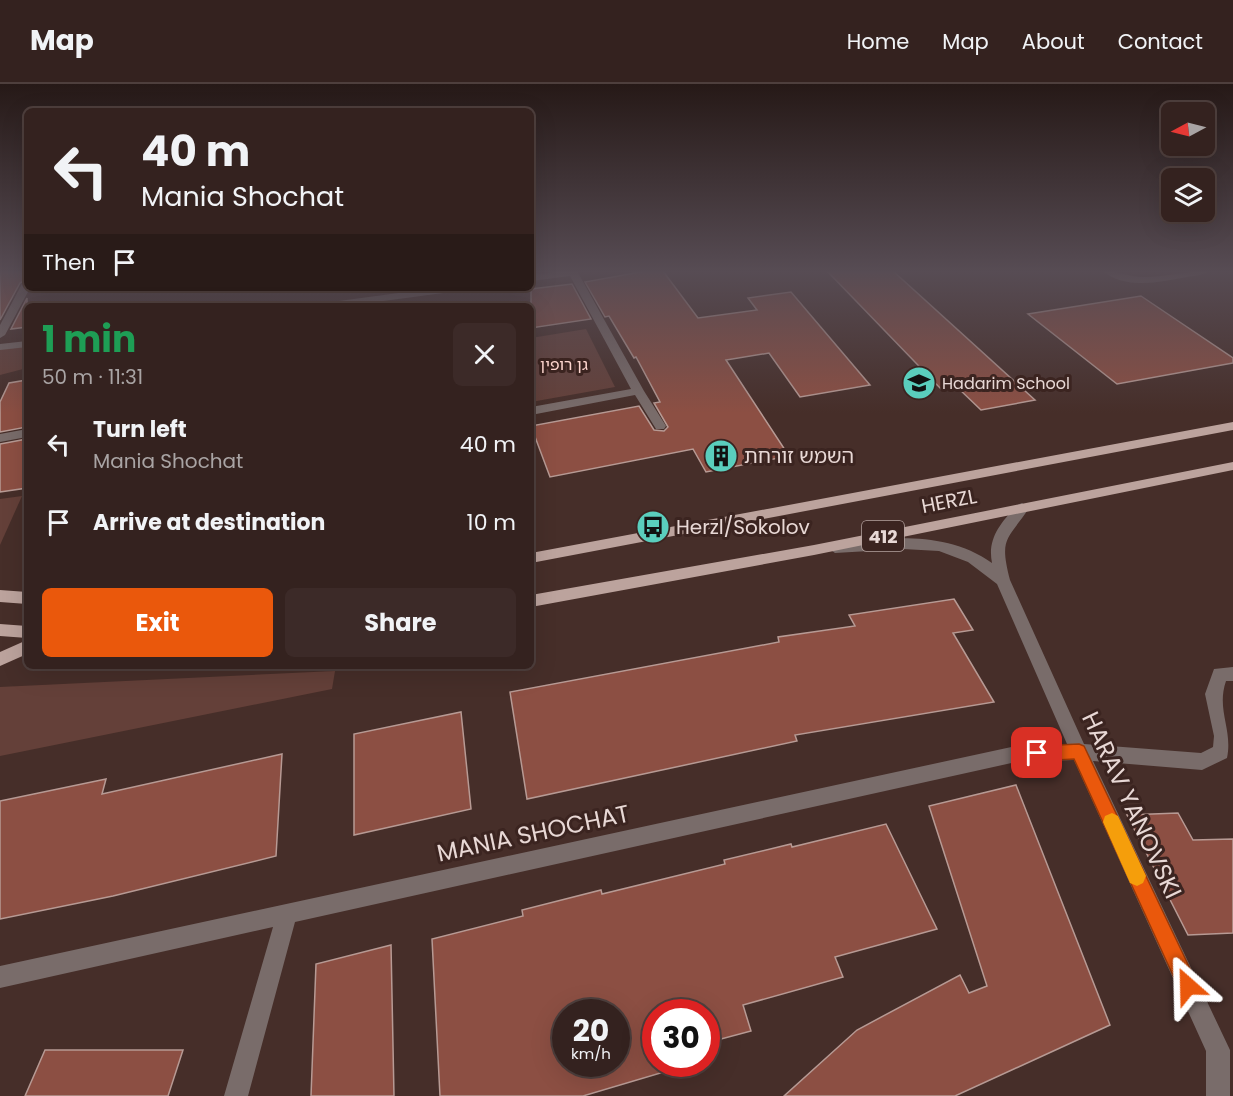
<!DOCTYPE html>
<html lang="en">
<head>
<meta charset="utf-8">
<style>
	body { margin:0; font-family:Poppins,"Noto Sans Hebrew",sans-serif; background:#3c2a28; color:#f1f3f6; height:100vh; display:flex; flex-direction:column; font-size:22px; white-space:nowrap }
	* { box-sizing:border-box; margin:0 }
	p { font-size:20px; color:#a9a4a4 }
	.icon { flex:none; width:33px; height:33px; fill:none; stroke:currentColor; stroke-width:2; stroke-linecap:round; stroke-linejoin:round }
	.map { position:relative; flex:1; overflow:hidden }
	.details { position:absolute; left:24px; top:219px; width:510px; height:366px; display:flex; flex-direction:column; background:#34221f; border-radius:9px; box-shadow:0 6px 24px #0002,0 0 0 2px #4e3f3d }
	.details>* { flex:none }
	.banner { position:absolute; left:24px; top:24px; width:510px; height:183px; border-radius:9px; box-shadow:0 6px 24px #0002,0 0 0 2px #4e3f3d; background:#34221f; color:#f1f3f6; overflow:hidden }
	.needle { width:39px; rotate:263deg }
	.tools { position:absolute; left:1161px; top:18px; display:grid; gap:12px }
	.tools a { display:grid; place-items:center; width:54px; height:54px; border-radius:9px; background:#34221f; box-shadow:0 6px 24px #0002,0 0 0 2px #4e3f3d; font-size:30px }
	.speed { position:absolute; left:552px; top:915px; display:flex; gap:12px; font-size:30px; font-weight:700; text-align:center }
	.speed>* { display:grid; place-content:center; width:78px; height:78px; border-radius:50%; background:#34221f; box-shadow:0 6px 24px #0002,0 0 0 2px #4e3f3d; line-height:1 }
	.speed small { font-size:15px; font-weight:400 }
	.speed .limit { border:9px solid #d22; background:#fff; color:#111 }
	.pin { position:absolute; display:grid; place-items:center; width:51px; height:51px; color:#fff; margin:-26px; border-radius:12px; box-shadow:0 3px 9px #0006 }
	.me { position:absolute; width:66px; margin:-33px; rotate:335deg; stroke-linejoin:round; filter:drop-shadow(0 0 4px #0008) }
	.turn { display:flex; align-items:center; gap:21px; height:126px; padding:0 18px; font-size:27px }
	.turn .icon { width:78px; height:78px; stroke-width:2.5 }
	.turn b { display:block; font-size:42px; line-height:51px }
	.then { display:flex; align-items:center; height:57px; padding:0 18px; background:#0003; gap:12px; font-size:22px }
	.round { display:grid; place-items:center; flex:none; width:63px; height:63px; border-radius:9px; background:#3c2a28 }
	.overview { display:flex; align-items:center; justify-content:space-between; height:102px; padding:0 18px }
	h1 { font-size:36px; font-weight:700; line-height:45px; color:#1e9e55 }
	.cta { display:flex; gap:12px; margin-top:auto; padding:12px 18px }
	.cta a { flex:1; height:69px; border-radius:9px; background:#ea580c; color:#fff; font-size:24px; font-weight:700; line-height:69px; text-align:center }
	.cta a+a { background:#3c2a28; color:#f1f3f6 }
	ul { padding:0; list-style:none }
	li { display:flex; align-items:center; gap:18px; height:78px; padding:0 18px }
	li div { flex:1 }
	li b { display:block; font-size:22px }
	li em { font-style:normal }
	header { display:flex; align-items:center; gap:36px; box-sizing:border-box; height:84px; padding:0 30px; background:#34221f; border-bottom:2px solid #4e3f3d }
	header strong { font-size:28px }
	nav { display:flex; gap:33px; margin-inline-start:auto; font-size:21px }
	.map>svg:first-child { display:block }
	.green { fill:#644039 }
	.building { fill:#8c4f43; stroke:#b79a94; stroke-width:1.5; fill-rule:evenodd }
	.lines { fill:none; stroke-linecap:round; stroke-linejoin:round }
	.minor { fill:#796c6a; fill-rule:evenodd }
	.major { fill:#bca39d; fill-rule:evenodd }
	.route { fill:#ea580c; stroke:#983908; stroke-width:1.5 }
	.slow { fill:#f59e0b }
	.labels { text-anchor:middle; dominant-baseline:central; stroke-width:6; stroke-linejoin:round; paint-order:stroke }
	.far-park-label { font-size:16px; fill:#fed6ce; stroke:#3b2420 }
	.far-poi-label { font-size:16px; fill:#e8d8d5; stroke:#3b2420; text-anchor:start }
	.shield { fill:#3b2420; stroke:#b4a29f; stroke-width:1.5 }
	.shield-label { font-size:18px; font-weight:bold; fill:#e8d8d5 }
	.poi-label { font-size:20px; fill:#e8d8d5; stroke:#3b2420; text-anchor:start }
	.street-label { font-size:20px; fill:#e8d8d5; stroke:#3b2420 }
	.near-street-label { font-size:24px; fill:#e8d8d5; stroke:#3b2420 }
</style>
</head>
<body>
<header>
<strong>Map</strong>
<nav><a>Home</a><a>Map</a><a>About</a><a>Contact</a></nav>
</header>
<div class="map">
<svg width="1233" height="1012" viewBox="0 0 1233 1012">
	<rect width="100%" height="100%" fill="#462e29"/>
	<g class="green">
		<path d="M 586,245 L 615,303 L 531,318 L 531,254 Z"/>
		<path d="M 27,260 L 27,284 L 0,291 L 0,263 Z"/>
		<path d="M 22,412 L 0,461 L 0,415 Z"/>
		<path d="M 335,587 L 332,605 L 0,672 L 0,603 Z"/>
	</g>
	<g class="building">
		<path d="M 0,187 L 27,187 L 27,195 L 20,199 L 0,236 Z"/>
		<path d="M 646,187 L 663,187 L 698,234 L 757,226 L 748,214 L 791,208 L 870,301 L 800,313 L 769,269 L 726,276 L 789,372 L 706,388 L 693,365 L 550,393 L 531,342 L 639,322 L 654,346 L 664,347 L 668,343 L 654,319 L 660,318 L 636,273 L 634,274 L 609,232 L 605,233 L 585,198 Z"/>
		<path d="M 827,187 L 893,187 L 1035,316 L 981,326 L 957,303 L 942,306 Z"/>
		<path d="M 572,200 L 591,235 L 531,244 L 531,205 Z"/>
		<path d="M 1141,212 L 1233,274 L 1233,279 L 1117,300 L 1028,230 Z"/>
		<path d="M 27,214 L 27,243 L 11,245 Z"/>
		<path d="M 27,296 L 27,343 L 0,348 L 0,318 L 9,299 Z"/>
		<path d="M 27,355 L 27,404 L 0,408 L 0,360 Z"/>
		<path d="M 954,515 L 973,546 L 953,549 L 994,618 L 795,651 L 797,657 L 527,715 L 510,608 L 779,558 L 778,553 L 855,542 L 849,531 Z"/>
		<path d="M 461,628 L 471,725 L 354,751 L 354,650 Z"/>
		<path d="M 282,670 L 276,772 L 113,812 L 0,835 L 0,717 L 106,695 L 102,710 Z"/>
		<path d="M 1016,701 L 1110,941 L 955,1012 L 784,1012 L 857,946 L 960,891 L 969,909 L 987,902 L 929,722 Z"/>
		<path d="M 1178,729 L 1193,756 L 1233,755 L 1233,849 L 1188,851 L 1127,731 Z"/>
		<path d="M 886,740 L 937,845 L 835,873 L 843,893 L 743,921 L 751,947 L 706,959 L 706,928 L 656,928 L 656,980 L 673,980 L 674,985 L 583,1012 L 440,1012 L 432,855 L 523,832 L 522,826 L 601,806 L 602,810 L 725,780 L 724,776 L 791,760 L 792,763 ZM 566,928 L 616,928 L 616,980 L 566,980 Z"/>
		<path d="M 391,861 L 394,1012 L 311,1012 L 316,880 Z"/>
		<path d="M 45,966 L 183,966 L 168,1012 L 25,1012 Z"/>
	</g>
	<g class="lines">
		<g class="minor">
			<path d="M 564,187 L 577,187 L 644,307 L 666,342 L 664,345 L 656,345 L 635,311 L 531,331 L 531,323 L 631,305 L 570,192 L 531,197 L 531,191 Z"/>
			<path d="M 1103,187 C 1117,187 1129,193 1144,193 C 1166,193 1187,187 1209,187 C 1203,191 1194,192 1187,193 C 1160,198 1125,206 1103,187 Z"/>
			<path d="M 27,197 L 27,204 L 30,204 L 5,251 L 0,254 L 0,241 L 22,200 Z"/>
			<path d="M 436,204 L 463,204 L 458,207 L 346,222 L 319,222 L 324,219 Z"/>
			<path d="M 27,257 L 27,263 L 0,266 L 0,260 Z"/>
			<path d="M 27,345 L 27,353 L 0,358 L 0,350 Z"/>
			<path d="M 1022,419 L 1029,424 C 1007,457 999,453 1010,496 L 1084,660 L 1201,669 L 1213,663 L 1214,652 L 1205,610 L 1214,585 L 1233,583 L 1233,597 L 1226,597 C 1216,626 1233,645 1227,674 L 1202,686 L 1093,677 L 1230,966 L 1230,1012 L 1206,1012 L 1206,967 L 1074,676 L 1016,678 L 295,838 L 248,1012 L 224,1012 L 273,843 L 0,904 L 0,882 L 1016,662 L 1067,660 L 997,500 L 968,478 L 939,467 L 903,465 L 835,469 L 828,464 L 835,459 C 888,454 945,446 992,479 C 987,454 1001,439 1017,421 Z"/>
		</g>
		<g class="major">
			<path d="M 1233,338 L 1233,346 L 531,479 L 531,469 Z"/>
			<path d="M 1233,378 L 1233,386 L 814,471 L 531,523 L 531,511 L 814,461 Z"/>
			<path d="M 0,506 L 27,508 L 27,520 L 0,518 Z"/>
			<path d="M 0,540 L 27,542 L 27,554 L 0,552 Z"/>
			<path d="M 27,556 L 27,570 L 0,582 L 0,568 Z"/>
		</g>
	</g>
	<linearGradient id="sky" x2="0" y2="1"><stop stop-color="#261917"/><stop offset="0.57" stop-color="#574c54"/><stop offset="1" stop-color="#574c54" stop-opacity="0"/></linearGradient>
	<rect width="1233" height="329" fill="url(#sky)"/>
	<path class="route" d="M 1079,660 L 1084,662 L 1195,895 L 1198,902 L 1195,909 L 1188,912 L 1181,909 L 1074,675 L 1037,677 L 1031,675 L 1029,669 L 1031,664 L 1037,662 Z"/>
	<path class="slow" d="M 1112,729 L 1118,732 L 1146,792 L 1143,799 L 1137,802 L 1130,799 L 1103,738 L 1105,732 Z"/>
	<defs>
		<symbol id="school-disc" viewBox="-11 -11 22 22"><circle r="9.5" fill="#5acebd" stroke="#3b2420"/><path d="M0-5L7-2L0 1L-7-2ZM-4 1L0 2.5L4 1V4Q0 6-4 4Z" fill="#111"/></symbol>
		<symbol id="building-disc" viewBox="-11 -11 22 22"><circle r="9.5" fill="#5acebd" stroke="#3b2420"/><path d="M-4-6H4V6H1V3H-1V6H-4ZM-2.5-4.3h1.7v1.8h-1.7ZM.8-4.3h1.7v1.8H.8ZM-2.5-1h1.7V.8h-1.7ZM.8-1h1.7V.8H.8Z" fill="#111"/></symbol>
		<symbol id="bus-disc" viewBox="-11 -11 22 22"><circle r="9.5" fill="#5acebd" stroke="#3b2420"/><path d="M-5-6H5V4H4V6H2V4H-2V6H-4V4H-5ZM-3.5-4V0h7V-4ZM-3.5 1.2v1.5H-2V1.2ZM2 1.2v1.5H3.5V1.2Z" fill="#111"/></symbol>
	</defs>
	<g fill-rule="evenodd">
		<use href="#school-disc" x="900" y="280" width="38" height="38"/>
		<use href="#building-disc" x="702" y="353" width="38" height="38"/>
		<use href="#bus-disc" x="634" y="424" width="38" height="38"/>
	</g>
	<g class="labels">
		<g class="far-park-label">
			<text x="564" y="280">גן רופין</text>
		</g>
		<g class="far-poi-label">
			<text x="942" y="299">Hadarim School</text>
		</g>
		<rect class="shield" x="862" y="437" width="42" height="30" rx="4.5"/>
		<g class="shield-label">
			<text x="883" y="452">412</text>
		</g>
		<g class="poi-label">
			<text x="744" y="372">השמש זורחת</text>
			<text x="676" y="443">Herzl/Sokolov</text>
		</g>
		<g class="street-label">
			<text transform="translate(949 417) rotate(-11)">HERZL</text>
		</g>
		<g class="near-street-label">
			<text transform="translate(1132 721) rotate(65)">HARAV YANOVSKI</text>
			<text transform="translate(533 749) rotate(-12)">MANIA SHOCHAT</text>
		</g>
	</g>
</svg>
<div class="tools">
<a><svg class="needle" viewBox="-14 -14 28 28"><path d="M0-13l5 13h-10z" fill="#e53935"/><path d="M0 13l5-13h-10z" fill="#a9a4a4"/></svg></a>
<a><svg class="icon" aria-label="layers" viewBox="0 0 24 24"><path d="M12 4l9 5-9 5-9-5zM3 14l9 5 9-5"/></svg></a>
</div>
<div class="speed"><div>20<small>km/h</small></div><div class="limit">30</div></div>
<div class="pin" style="left:1037px;top:669px;background:#d93025"><svg class="icon" aria-label="arrive" viewBox="0 0 24 24"><path d="M6 21V4h12l-3 4 3 4H6"/></svg></div>
<svg class="me" style="left:1188px;top:902px" viewBox="-20 -20 40 40"><path d="M0-17L14 15 0 8-14 15z" fill="#ea580c" stroke="#fff" stroke-width="4"/></svg>
<div class="banner">
<div class="turn"><svg class="icon" aria-label="left" viewBox="0 0 24 24"><path d="M17 20v-9H6M10 6l-5 5 5 5"/></svg><div><b>40 m</b>Mania Shochat</div></div>
<div class="then">Then<svg class="icon" aria-label="arrive" viewBox="0 0 24 24"><path d="M6 21V4h12l-3 4 3 4H6"/></svg></div>
</div>
<section class="details">
<div class="overview"><div><h1>1 min</h1><p>50 m · 11:31</p></div><a class="round"><svg class="icon" aria-label="close" viewBox="0 0 24 24"><path d="M6 6l12 12M18 6L6 18"/></svg></a></div>
<ul>
<li><svg class="icon" aria-label="left" viewBox="0 0 24 24"><path d="M17 20v-9H6M10 6l-5 5 5 5"/></svg><div><b>Turn left</b><p>Mania Shochat</p></div><em>40 m</em></li>
<li><svg class="icon" aria-label="arrive" viewBox="0 0 24 24"><path d="M6 21V4h12l-3 4 3 4H6"/></svg><div><b>Arrive at destination</b></div><em>10 m</em></li>
</ul>
<div class="cta"><a>Exit</a><a>Share</a></div>
</section>
</div>
</body>
</html>
